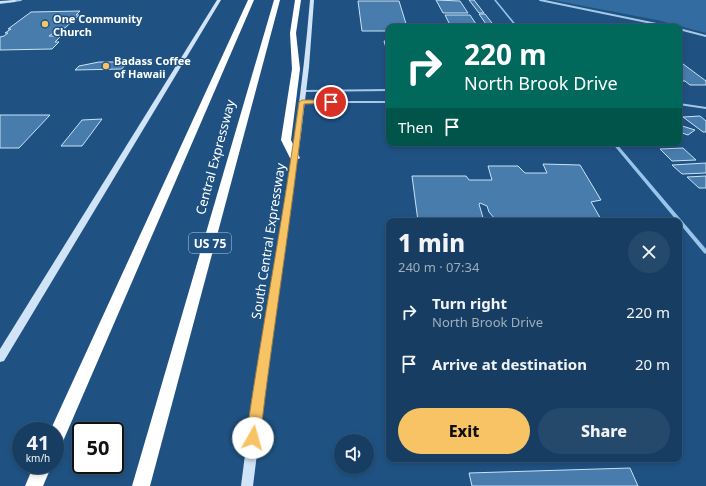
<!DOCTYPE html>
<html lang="en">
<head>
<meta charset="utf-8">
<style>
	body { margin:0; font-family:"Noto Sans",sans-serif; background:#24496b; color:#f1f3f6; height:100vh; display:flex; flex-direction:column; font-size:15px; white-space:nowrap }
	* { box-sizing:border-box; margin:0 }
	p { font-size:13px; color:#9eaebe }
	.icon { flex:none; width:22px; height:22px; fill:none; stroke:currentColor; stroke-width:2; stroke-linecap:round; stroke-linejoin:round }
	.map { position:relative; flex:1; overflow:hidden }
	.side { position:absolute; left:386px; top:218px; width:296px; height:244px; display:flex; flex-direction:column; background:#173e62; border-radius:8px; box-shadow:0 2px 6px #0003,0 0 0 1px #365777 }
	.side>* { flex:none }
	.banner { position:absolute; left:386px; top:24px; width:296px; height:122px; border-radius:8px; box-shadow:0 2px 6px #0003,0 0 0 1px #365777; background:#00695c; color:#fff; overflow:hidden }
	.controls { position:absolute; left:334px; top:434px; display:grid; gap:8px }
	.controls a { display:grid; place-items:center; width:40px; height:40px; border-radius:50%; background:#173e62; box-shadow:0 2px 6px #0003,0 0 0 1px #365777; font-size:20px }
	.speed { position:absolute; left:12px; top:422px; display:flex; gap:8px; font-size:20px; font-weight:700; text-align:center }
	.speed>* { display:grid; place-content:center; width:52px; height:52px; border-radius:50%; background:#173e62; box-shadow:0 2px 6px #0003,0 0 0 1px #365777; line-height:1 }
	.speed small { font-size:10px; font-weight:400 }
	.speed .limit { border:2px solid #111; border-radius:6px; background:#fff; color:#111 }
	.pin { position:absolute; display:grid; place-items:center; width:34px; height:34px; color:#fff; margin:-17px; border:2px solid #fff; border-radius:50%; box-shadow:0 1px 4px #0007 }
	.me { position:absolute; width:44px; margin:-22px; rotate:7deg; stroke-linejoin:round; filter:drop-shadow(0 0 3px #0008) }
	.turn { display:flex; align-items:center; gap:14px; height:84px; padding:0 12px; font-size:18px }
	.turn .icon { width:52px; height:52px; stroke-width:2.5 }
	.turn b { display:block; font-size:28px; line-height:34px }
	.then { display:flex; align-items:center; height:38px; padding:0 12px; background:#0003; gap:8px; font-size:15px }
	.round { display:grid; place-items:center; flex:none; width:42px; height:42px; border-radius:21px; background:#24496b }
	.summary { display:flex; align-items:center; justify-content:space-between; height:68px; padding:0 12px }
	h1 { font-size:24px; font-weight:800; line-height:30px }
	.cta { display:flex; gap:8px; margin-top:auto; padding:8px 12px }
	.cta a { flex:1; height:46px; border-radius:24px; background:#f8c365; color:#111; font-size:16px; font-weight:800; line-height:46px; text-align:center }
	.cta a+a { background:#24496b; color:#f1f3f6 }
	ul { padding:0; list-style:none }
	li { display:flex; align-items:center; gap:12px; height:52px; padding:0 12px }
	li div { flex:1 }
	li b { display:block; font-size:15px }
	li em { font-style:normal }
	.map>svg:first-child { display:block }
	.green { fill:#326ca1 }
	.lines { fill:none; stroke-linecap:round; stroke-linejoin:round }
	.stream { fill:#99c5eb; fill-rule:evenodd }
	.building { fill:#477cac; stroke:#cae2f7 }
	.minor { stroke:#a6c9e9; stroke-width:2 }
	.tertiary { fill:#a6c9e9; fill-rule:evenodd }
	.secondary { fill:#d1e4f7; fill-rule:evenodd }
	.motorway { fill:#fff; fill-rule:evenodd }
	.route { fill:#f8c365; stroke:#a17f42 }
	.poi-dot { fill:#f8c365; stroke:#1f5283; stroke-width:1.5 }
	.labels { text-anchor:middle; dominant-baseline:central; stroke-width:3; stroke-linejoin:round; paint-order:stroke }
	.far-poi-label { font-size:11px; font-weight:bold; fill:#fff; stroke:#1f5283; text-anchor:start }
	.shield { fill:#1f5283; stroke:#bccbda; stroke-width:1 }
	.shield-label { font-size:12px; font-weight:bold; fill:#fff }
	.street-label { font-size:13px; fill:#fff; stroke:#1f5283 }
</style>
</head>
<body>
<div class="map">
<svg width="706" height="486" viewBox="0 0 706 486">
	<rect width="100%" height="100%" fill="#1f5283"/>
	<path class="green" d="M 552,0 L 706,0 L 706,33 L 657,20 Z"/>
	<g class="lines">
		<g class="stream">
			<path d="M 494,0 L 496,0 L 518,27 L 516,27 Z"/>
			<path d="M 612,143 L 616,143 L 706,249 L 706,254 L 704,253 L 679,223 L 679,221 L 677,221 Z"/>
		</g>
	</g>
	<g class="building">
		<path d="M 436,0 L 460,1 L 468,13 L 443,13 Z"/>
		<path d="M 469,0 L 474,0 L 484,13 L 479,13 Z"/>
		<path d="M 358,1 L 399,1 L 407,27 L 389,27 L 389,31 L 362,31 Z"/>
		<path d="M 80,11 L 76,15 L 79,15 L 65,28 L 61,28 L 49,36 L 61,36 L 55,42 L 59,42 L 52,49 L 0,50 L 0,37 L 4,36 L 8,33 L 5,33 L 11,29 L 8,29 L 31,12 Z"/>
		<path d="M 479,14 L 485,14 L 495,27 L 488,27 Z"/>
		<path d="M 445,15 L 470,15 L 478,27 L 451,27 Z"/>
		<path d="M 384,41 L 389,41 L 389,55 L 388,55 Z"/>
		<path d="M 679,61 L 706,81 L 706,85 L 690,85 L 685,81 L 679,81 Z"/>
		<path d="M 99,62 L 127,62 L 122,69 L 75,70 L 79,66 Z"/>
		<path d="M 0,115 L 50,115 L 19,148 L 0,148 Z"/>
		<path d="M 700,116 L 706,121 L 706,132 L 703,132 L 683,117 Z"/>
		<path d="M 102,119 L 82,146 L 61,146 L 82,120 Z"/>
		<path d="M 679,125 L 695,130 L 688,135 L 679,132 Z"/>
		<path d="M 683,148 L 696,160 L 672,161 L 660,149 Z"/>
		<path d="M 706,163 L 706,173 L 682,174 L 672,165 Z"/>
		<path d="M 543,164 L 580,165 L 601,200 L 591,202 L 602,221 L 510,221 L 510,219 L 495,219 L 489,212 L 487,206 L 480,203 L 479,204 L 484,221 L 418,221 L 412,176 L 466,176 L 469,180 L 492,180 L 488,166 L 518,166 L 525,173 L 547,173 Z"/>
		<path d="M 706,176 L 706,188 L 699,188 L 687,177 Z"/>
		<path d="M 630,468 L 638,486 L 472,486 L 469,473 Z"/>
	</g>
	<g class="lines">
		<g class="minor">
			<path d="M 540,0 L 671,27"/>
			<path d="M 0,3 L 21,0"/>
			<path d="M 679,29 L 706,36"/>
		</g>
		<g class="tertiary">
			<path d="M 389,89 L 389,91 L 303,92 L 301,91 L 303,90 Z"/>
			<path d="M 300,101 L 389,101 L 389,103 L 302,103 L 300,102 Z"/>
			<path d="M 679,103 L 706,107 L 706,109 L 679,105 Z"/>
		</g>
		<g class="secondary">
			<path d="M 16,0 L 15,2 L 0,3 L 0,1 Z"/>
			<path d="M 217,0 L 221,0 L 4,361 L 0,362 L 0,349 Z"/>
			<path d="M 310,0 L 314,0 L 309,67 L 301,134 L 270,349 L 253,486 L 241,486 C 249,422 259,358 269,294 C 286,196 302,99 310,0 Z"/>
		</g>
		<g class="motorway">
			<path d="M 248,0 L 254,0 L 64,439 L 61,445 L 55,447 L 55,431 L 50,431 Z"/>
			<path d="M 274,0 L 280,0 L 150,486 L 132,486 Z"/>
			<path d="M 295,0 L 301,0 L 296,33 L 300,69 L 291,140 L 300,158 L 295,161 L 290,158 L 281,140 L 292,69 L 290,33 Z"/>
			<path d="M 34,465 L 52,465 L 43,486 L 25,486 Z"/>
		</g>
	</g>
	<path class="route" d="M 331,100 L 334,102 L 333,103 L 304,104 C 292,216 273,327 260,438 L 258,443 L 253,444 L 248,443 L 246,438 C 262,326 284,215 299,102 L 302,100 Z"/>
	<g class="poi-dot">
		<circle cx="45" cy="24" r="4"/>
		<circle cx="106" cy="66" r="4"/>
	</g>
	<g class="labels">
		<g class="far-poi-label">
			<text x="53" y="18">One Community<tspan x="53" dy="13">Church</tspan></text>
			<text x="114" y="60">Badass Coffee<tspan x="114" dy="13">of Hawaii</tspan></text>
		</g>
		<rect class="shield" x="189" y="233" width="42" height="20" rx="3"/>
		<g class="shield-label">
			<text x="210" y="243">US 75</text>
		</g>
		<g class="street-label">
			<text transform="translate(215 157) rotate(-75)">Central Expressway</text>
			<text transform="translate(268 241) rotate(-81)">South Central Expressway</text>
		</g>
	</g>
</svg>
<div class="controls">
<a><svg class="icon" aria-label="sound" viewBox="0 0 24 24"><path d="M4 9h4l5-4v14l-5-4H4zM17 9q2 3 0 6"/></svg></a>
</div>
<div class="speed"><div>41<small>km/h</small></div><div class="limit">50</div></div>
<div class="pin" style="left:331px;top:102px;background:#d93025"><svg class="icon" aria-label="arrive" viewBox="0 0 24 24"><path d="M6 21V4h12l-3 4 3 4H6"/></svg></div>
<svg class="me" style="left:253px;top:438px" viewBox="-20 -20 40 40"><circle r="19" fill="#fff"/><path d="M0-13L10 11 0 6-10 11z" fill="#f8c365"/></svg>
<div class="banner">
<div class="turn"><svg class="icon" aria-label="right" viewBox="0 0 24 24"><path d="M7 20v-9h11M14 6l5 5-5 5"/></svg><div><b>220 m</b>North Brook Drive</div></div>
<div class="then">Then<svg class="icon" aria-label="arrive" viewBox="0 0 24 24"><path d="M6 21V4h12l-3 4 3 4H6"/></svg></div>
</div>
<section class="side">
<div class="summary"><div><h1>1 min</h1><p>240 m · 07:34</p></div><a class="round"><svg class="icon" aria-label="close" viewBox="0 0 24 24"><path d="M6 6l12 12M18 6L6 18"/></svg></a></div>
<ul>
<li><svg class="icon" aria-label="right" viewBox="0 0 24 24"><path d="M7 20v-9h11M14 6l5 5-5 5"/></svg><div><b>Turn right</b><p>North Brook Drive</p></div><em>220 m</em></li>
<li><svg class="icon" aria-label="arrive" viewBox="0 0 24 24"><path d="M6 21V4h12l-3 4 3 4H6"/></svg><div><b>Arrive at destination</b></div><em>20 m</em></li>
</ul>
<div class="cta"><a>Exit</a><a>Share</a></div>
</section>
</div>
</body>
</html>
